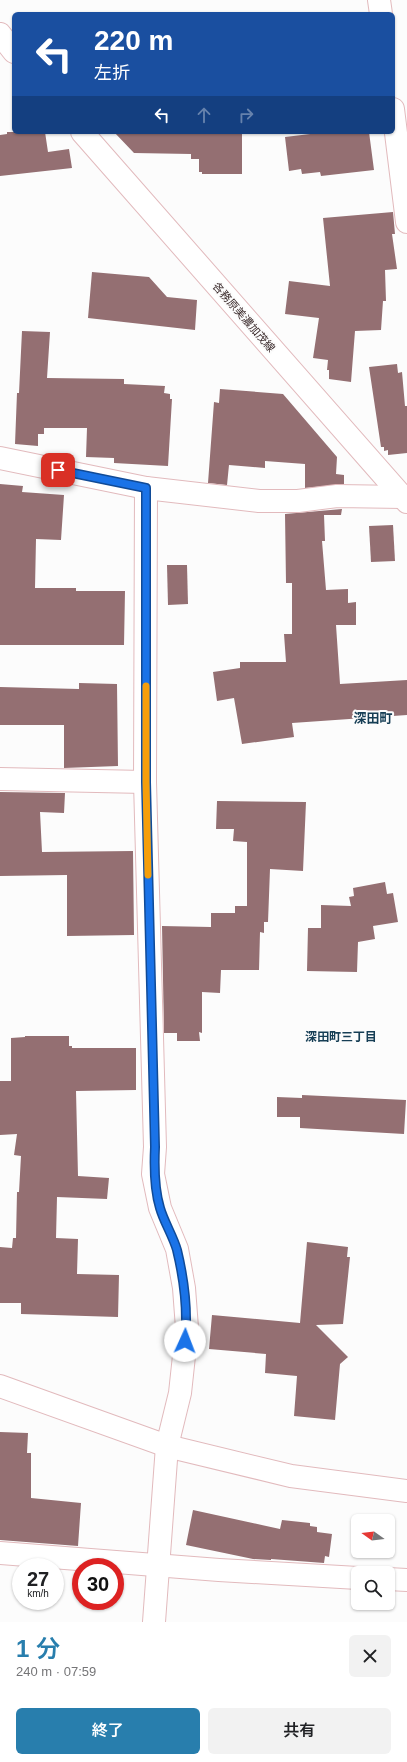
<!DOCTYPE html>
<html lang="ja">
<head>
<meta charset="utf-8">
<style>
	body { margin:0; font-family:Helvetica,"Noto Sans JP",sans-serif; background:#f2f2f2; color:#202124; height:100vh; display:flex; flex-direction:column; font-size:15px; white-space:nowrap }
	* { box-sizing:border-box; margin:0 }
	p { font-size:13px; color:#757577 }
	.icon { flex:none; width:22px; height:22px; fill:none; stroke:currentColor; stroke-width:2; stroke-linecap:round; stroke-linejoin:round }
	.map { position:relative; height:1622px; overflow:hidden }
	.sheet { display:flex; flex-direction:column; background:#fff; flex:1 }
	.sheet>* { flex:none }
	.hud { position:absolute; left:12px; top:12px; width:383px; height:122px; border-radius:6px; box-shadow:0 1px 3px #0004; background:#1a4fa0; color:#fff; overflow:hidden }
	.needle { width:26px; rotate:284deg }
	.fabs { position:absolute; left:351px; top:1514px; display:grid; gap:8px }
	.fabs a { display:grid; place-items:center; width:44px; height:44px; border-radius:6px; background:#fff; box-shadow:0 1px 3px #0004; font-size:20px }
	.speed { position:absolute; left:12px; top:1558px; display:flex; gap:8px; font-size:20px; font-weight:700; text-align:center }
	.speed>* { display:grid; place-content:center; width:52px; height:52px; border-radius:50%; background:#fff; box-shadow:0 1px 3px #0004; line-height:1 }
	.speed small { font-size:10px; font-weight:400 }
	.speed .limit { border:6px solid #d22; background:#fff; color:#111 }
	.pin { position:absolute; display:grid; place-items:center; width:34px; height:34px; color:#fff; margin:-17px; border-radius:8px; box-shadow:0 2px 6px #0006 }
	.me { position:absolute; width:44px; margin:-22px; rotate:2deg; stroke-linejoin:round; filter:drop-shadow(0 0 3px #0008) }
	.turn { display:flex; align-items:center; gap:14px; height:84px; padding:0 16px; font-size:18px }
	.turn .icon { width:52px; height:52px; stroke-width:2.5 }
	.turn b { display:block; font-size:28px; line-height:34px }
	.lanes { display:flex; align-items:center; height:38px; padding:0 16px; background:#0003; justify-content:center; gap:20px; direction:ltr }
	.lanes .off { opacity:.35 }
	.round { display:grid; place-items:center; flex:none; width:42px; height:42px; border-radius:6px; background:#f2f2f2 }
	.overview { display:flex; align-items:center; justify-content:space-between; height:68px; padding:0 16px }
	h1 { font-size:24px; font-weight:600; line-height:30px; color:#287ead }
	.button { display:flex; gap:8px; margin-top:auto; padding:8px 16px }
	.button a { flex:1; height:46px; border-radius:6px; background:#287ead; color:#fff; font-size:16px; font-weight:600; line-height:46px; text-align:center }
	.button a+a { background:#f2f2f2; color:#202124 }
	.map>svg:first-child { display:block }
	.building { fill:#946f72 }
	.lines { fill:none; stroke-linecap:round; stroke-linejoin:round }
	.minor-casing { stroke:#e2babd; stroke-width:24 }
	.major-casing { stroke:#e2babd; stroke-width:24 }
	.minor { stroke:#fff; stroke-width:22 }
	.major { stroke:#fff; stroke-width:22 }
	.route-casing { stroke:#114b97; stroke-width:10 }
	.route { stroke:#1a73e8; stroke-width:7 }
	.slow { stroke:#f59e0b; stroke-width:7 }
	.labels { text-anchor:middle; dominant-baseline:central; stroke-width:4; stroke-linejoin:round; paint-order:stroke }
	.street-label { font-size:11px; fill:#3a2a2b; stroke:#fcfcfc }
	.neighbourhood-label { font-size:12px; font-weight:bold; fill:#163e55; stroke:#fcfcfc }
	.quarter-label { font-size:13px; font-weight:bold; fill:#163e55; stroke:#fcfcfc }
</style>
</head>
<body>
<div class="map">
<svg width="407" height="1622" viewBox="0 0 407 1622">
	<rect width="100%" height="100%" fill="#fcfcfc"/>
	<g class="building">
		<path d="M 7,132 L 45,132 L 48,152 L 69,149 L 72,168 L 0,176 L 0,135 L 7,134 Z"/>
		<path d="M 114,132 L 242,132 L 242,174 L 202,174 L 202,172 L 199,172 L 199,159 L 191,159 L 191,154 L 134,153 Z"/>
		<path d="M 327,132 L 369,132 L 374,170 L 321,176 L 320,172 L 302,174 L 301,169 L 289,171 L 285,137 Z"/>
		<path d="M 393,212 L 395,234 L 392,234 L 397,269 L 385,270 L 386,301 L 383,301 L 381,330 L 355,331 L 351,382 L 329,379 L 329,370 L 327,370 L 328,360 L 313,358 L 319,318 L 285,314 L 289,281 L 330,286 L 323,218 Z"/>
		<path d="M 92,272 L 149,277 L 167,297 L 197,300 L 195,330 L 88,318 Z"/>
		<path d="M 22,331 L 50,332 L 47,378 L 124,379 L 124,384 L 165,386 L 164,393 L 170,394 L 170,399 L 172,399 L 168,466 L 114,463 L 114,458 L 86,457 L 87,428 L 44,428 L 44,434 L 38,434 L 38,446 L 15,444 L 17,393 L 19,393 Z"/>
		<path d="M 397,364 L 398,373 L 402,372 L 405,406 L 407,406 L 407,453 L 388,455 L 388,450 L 384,451 L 384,447 L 381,447 L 369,367 Z"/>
		<path d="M 220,389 L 283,394 L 337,457 L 336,474 L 344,475 L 344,484 L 305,488 L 305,464 L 265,461 L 265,468 L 229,465 L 227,485 L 208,483 L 214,402 L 219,403 Z"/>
		<path d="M 0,484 L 23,486 L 22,492 L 64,495 L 61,540 L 36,539 L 35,588 L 76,588 L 76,591 L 125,591 L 124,645 L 0,645 Z"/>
		<path d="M 342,509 L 341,515 L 324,515 L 325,541 L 322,541 L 326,590 L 348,589 L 348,603 L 356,602 L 356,625 L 336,625 L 340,684 L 407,680 L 407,715 L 292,723 L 294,737 L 242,744 L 234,698 L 217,701 L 213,672 L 240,668 L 240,662 L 286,662 L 284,634 L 292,634 L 292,583 L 286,583 L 285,514 Z"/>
		<path d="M 393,525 L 395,561 L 371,562 L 369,526 Z"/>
		<path d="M 167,565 L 187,565 L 188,604 L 168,605 Z"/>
		<path d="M 79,683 L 117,684 L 118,766 L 64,768 L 64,725 L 0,725 L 0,687 L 79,689 Z"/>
		<path d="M 0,792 L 65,793 L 64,813 L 40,812 L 42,852 L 133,851 L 134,935 L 67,936 L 67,875 L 0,876 Z"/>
		<path d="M 217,801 L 306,802 L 303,871 L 270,869 L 268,922 L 264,922 L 264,933 L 260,932 L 259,970 L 221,970 L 220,993 L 202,992 L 202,1033 L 199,1032 L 200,1041 L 177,1041 L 177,1033 L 164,1033 L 162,926 L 211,927 L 211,913 L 235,913 L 235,906 L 247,906 L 247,842 L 233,841 L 234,829 L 216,829 Z"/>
		<path d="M 385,882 L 387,894 L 393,893 L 398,922 L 373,926 L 375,939 L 358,942 L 357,972 L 307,971 L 308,928 L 321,928 L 321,905 L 351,906 L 349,897 L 354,896 L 353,888 Z"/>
		<path d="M 25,1036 L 69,1036 L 69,1046 L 72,1046 L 72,1048 L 136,1048 L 136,1090 L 76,1091 L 78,1176 L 109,1178 L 107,1199 L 57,1197 L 56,1238 L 78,1239 L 77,1274 L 119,1275 L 118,1317 L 21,1314 L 21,1303 L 0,1303 L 0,1247 L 12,1248 L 13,1238 L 16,1238 L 17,1192 L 19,1192 L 21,1156 L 14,1155 L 17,1134 L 0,1135 L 0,1081 L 11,1081 L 11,1038 L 25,1037 Z"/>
		<path d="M 302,1095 L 406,1100 L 404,1134 L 300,1128 L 300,1117 L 277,1117 L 277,1097 L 302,1098 Z"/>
		<path d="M 307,1242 L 348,1247 L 347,1257 L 350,1257 L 343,1324 L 316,1325 L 348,1357 L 340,1364 L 335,1420 L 294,1416 L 297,1376 L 265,1373 L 266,1354 L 209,1349 L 212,1315 L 300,1323 Z"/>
		<path d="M 0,1432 L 28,1433 L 27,1453 L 31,1453 L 31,1498 L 81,1503 L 78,1546 L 0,1540 Z"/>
		<path d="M 193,1510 L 280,1529 L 282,1520 L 310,1523 L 310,1526 L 317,1527 L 317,1532 L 332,1534 L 329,1557 L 325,1556 L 324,1563 L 271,1559 L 271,1560 L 253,1559 L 186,1545 Z"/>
	</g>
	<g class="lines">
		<defs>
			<g id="minor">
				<path d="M 379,0 L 381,14"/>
				<path d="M 393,109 L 407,222"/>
				<path d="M 0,458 L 146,488 L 259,501 L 298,501 L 337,496 L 403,497"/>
				<path d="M 146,488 L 145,782 L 155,1147 L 153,1174 L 160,1208 L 177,1249 L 184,1288 L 187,1328 L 180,1393 L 167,1446 L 154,1622"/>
				<path d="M 0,779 L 145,782"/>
				<path d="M 0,1386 L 167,1446 L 291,1476 L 407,1491"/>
				<path d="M 0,1553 L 219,1570 L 358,1578"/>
				<path d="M 388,1579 L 407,1580"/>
			</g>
			<g id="major">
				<path d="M 0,34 L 14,52"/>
				<path d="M 82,132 L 407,502"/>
			</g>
		</defs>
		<use href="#minor" class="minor-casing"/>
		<use href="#major" class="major-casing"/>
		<use href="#minor" class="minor"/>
		<use href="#major" class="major"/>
	</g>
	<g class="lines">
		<defs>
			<path id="route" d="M 58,470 L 146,488 L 146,782 L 155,1147 C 154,1168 154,1188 160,1208 C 164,1222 173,1236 177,1250 C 184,1279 188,1311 185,1341"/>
		</defs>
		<use href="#route" class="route-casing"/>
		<use href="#route" class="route"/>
		<path class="slow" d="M 146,686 L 146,782 L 148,875"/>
	</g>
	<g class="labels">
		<g class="street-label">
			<text transform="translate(244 317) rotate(49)">各務原美濃加茂線</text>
		</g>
		<g class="neighbourhood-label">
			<text x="341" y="1037">深田町三丁目</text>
		</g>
		<g class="quarter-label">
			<text x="373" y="718">深田町</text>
		</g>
	</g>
</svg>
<div class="fabs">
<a><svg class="needle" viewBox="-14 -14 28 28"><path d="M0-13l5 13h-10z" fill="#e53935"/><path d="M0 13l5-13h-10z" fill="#757577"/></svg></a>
<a><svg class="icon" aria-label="search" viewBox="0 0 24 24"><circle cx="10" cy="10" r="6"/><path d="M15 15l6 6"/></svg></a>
</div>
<div class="speed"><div>27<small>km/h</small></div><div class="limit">30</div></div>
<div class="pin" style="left:58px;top:470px;background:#d93025"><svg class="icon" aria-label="arrive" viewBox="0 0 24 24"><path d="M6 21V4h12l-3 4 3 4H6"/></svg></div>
<svg class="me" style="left:185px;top:1341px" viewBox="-20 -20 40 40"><circle r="19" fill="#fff"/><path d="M0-13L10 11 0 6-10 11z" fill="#1a73e8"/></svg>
<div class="hud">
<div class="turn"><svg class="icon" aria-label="left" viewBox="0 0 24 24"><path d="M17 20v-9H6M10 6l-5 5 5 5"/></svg><div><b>220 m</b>左折</div></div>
<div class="lanes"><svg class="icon" aria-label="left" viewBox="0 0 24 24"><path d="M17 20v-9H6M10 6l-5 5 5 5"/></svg><svg class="icon off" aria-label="ahead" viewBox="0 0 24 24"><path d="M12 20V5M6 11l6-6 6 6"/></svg><svg class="icon off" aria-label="right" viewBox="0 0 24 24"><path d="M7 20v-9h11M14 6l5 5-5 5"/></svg></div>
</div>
</div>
<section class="sheet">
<div class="overview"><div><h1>1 分</h1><p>240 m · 07:59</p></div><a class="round"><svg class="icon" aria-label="close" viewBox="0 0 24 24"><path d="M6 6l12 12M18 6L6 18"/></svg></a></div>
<div class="button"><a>終了</a><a>共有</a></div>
</section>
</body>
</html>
